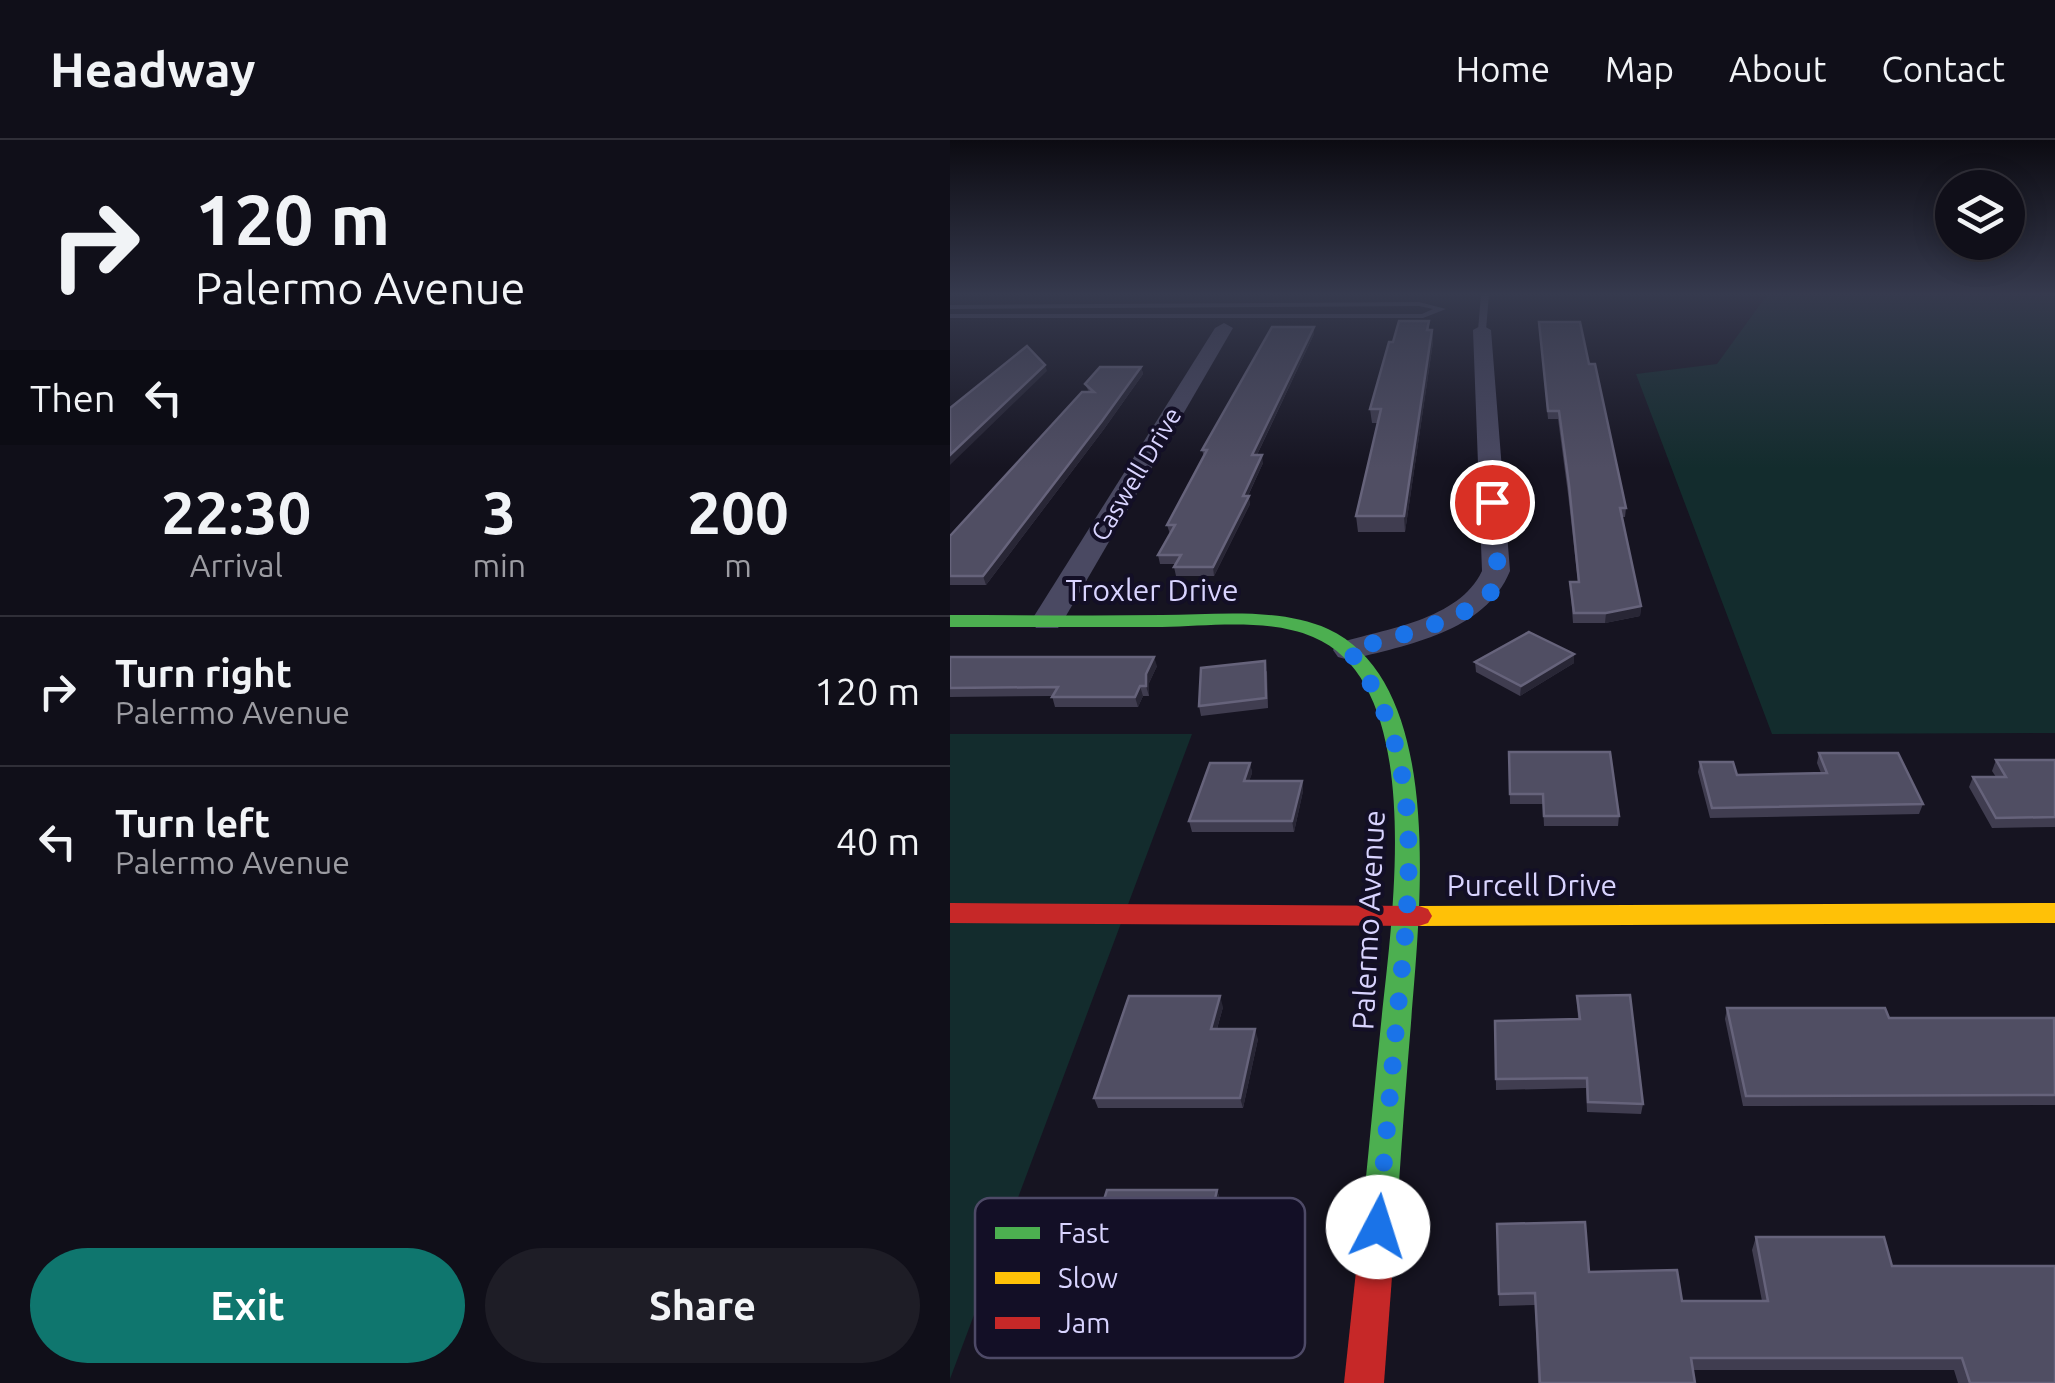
<!DOCTYPE html>
<html lang="en">
<head>
<meta charset="utf-8">
<style>
	body { margin:0; font-family:Ubuntu,sans-serif; background:#1e1d26; color:#f1f3f6; height:100vh; display:flex; flex-direction:column; font-size:38px; white-space:nowrap }
	* { box-sizing:border-box; margin:0 }
	p { font-size:32px; color:#9c9ca2 }
	.icon { flex:none; width:55px; height:55px; fill:none; stroke:currentColor; stroke-width:2; stroke-linecap:round; stroke-linejoin:round }
	.map { position:relative; flex:1; overflow:hidden }
	.drawer { display:flex; flex-direction:column; background:#100f19; width:950px }
	.drawer>* { flex:none }
	.banner { background:#100f19; color:#f1f3f6; overflow:hidden }
	.buttons { position:absolute; left:985px; top:30px; display:grid; gap:20px }
	.buttons a { display:grid; place-items:center; width:90px; height:90px; border-radius:50%; background:#100f19; box-shadow:0 5px 25px #0003,0 0 0 2px #302f38; font-size:50px }
	.pin { position:absolute; display:grid; place-items:center; width:85px; height:85px; color:#fff; margin:-42px; border:5px solid #fff; border-radius:50%; box-shadow:0 2px 10px #0007 }
	.me { position:absolute; width:110px; margin:-55px; rotate:5deg; stroke-linejoin:round; filter:drop-shadow(0 0 8px #0008) }
	.turn { display:flex; align-items:center; gap:35px; height:210px; padding:0 30px; font-size:45px }
	.turn .icon { width:130px; height:130px; stroke-width:2.5 }
	.turn b { display:block; font-size:70px; line-height:85px }
	.then { display:flex; align-items:center; height:95px; padding:0 30px; background:#0003; gap:20px; font-size:38px }
	.eta { display:flex; justify-content:space-evenly; align-items:center; height:170px; text-align:center }
	.eta b { font-size:60px; font-weight:700; line-height:70px }
	.button { display:flex; gap:20px; margin-top:auto; padding:20px 30px }
	.button a { flex:1; height:115px; border-radius:60px; background:#0f766e; color:#fff; font-size:40px; font-weight:700; line-height:115px; text-align:center }
	.button a+a { background:#1e1d26; color:#f1f3f6 }
	ul { padding:0; list-style:none }
	li { display:flex; align-items:center; gap:30px; height:150px; padding:0 30px; border-top:2px solid #302f38 }
	li div { flex:1 }
	li b { display:block; font-size:38px }
	li em { font-style:normal }
	header { display:flex; align-items:center; gap:60px; box-sizing:border-box; height:140px; padding:0 50px; background:#100f19; border-bottom:2px solid #302f38 }
	header strong { font-size:48px }
	nav { display:flex; gap:55px; margin-inline-start:auto; font-size:35px }
	main { display:flex; flex:1; min-height:0 }
	.map>svg:first-child { display:block }
	.green { fill:#132c2d }
	.lines { fill:none; stroke-linecap:round; stroke-linejoin:round }
	.lane { fill:#4a4962; fill-rule:evenodd }
	.street { fill:#4a4962; fill-rule:evenodd }
	.fast { fill:#4caf50; fill-rule:evenodd }
	.slow { fill:#ffc107; fill-rule:evenodd }
	.jam { fill:#c62828; fill-rule:evenodd }
	.wall { fill:#403d50 }
	.shaded-wall { fill:#282635 }
	.building { fill:#504e63; stroke:#66637b; stroke-width:2.5 }
	.route { stroke:#1a73e8; stroke-width:18; stroke-dasharray:0 32.4 }
	.labels { text-anchor:middle; dominant-baseline:central; stroke-width:8; stroke-linejoin:round; paint-order:stroke }
	.far-street-label { font-size:25px; fill:#d9d4ff; stroke:#130f26 }
	.street-label { font-size:30px; fill:#d9d4ff; stroke:#130f26 }
	.key { fill:#130f26; stroke:#4e4a67; stroke-width:2.5 }
	.key-label { font-size:28px; fill:#d9d4ff }
</style>
</head>
<body>
<header>
<strong>Headway</strong>
<nav><a>Home</a><a>Map</a><a>About</a><a>Contact</a></nav>
</header>
<main>
<section class="drawer">
<div class="banner">
<div class="turn"><svg class="icon" aria-label="right" viewBox="0 0 24 24"><path d="M7 20v-9h11M14 6l5 5-5 5"/></svg><div><b>120 m</b>Palermo Avenue</div></div>
<div class="then">Then<svg class="icon" aria-label="left" viewBox="0 0 24 24"><path d="M17 20v-9H6M10 6l-5 5 5 5"/></svg></div>
</div>
<div class="eta">
<div><b>22:30</b><p>Arrival</p></div>
<div><b>3</b><p>min</p></div>
<div><b>200</b><p>m</p></div>
</div>
<ul>
<li><svg class="icon" aria-label="right" viewBox="0 0 24 24"><path d="M7 20v-9h11M14 6l5 5-5 5"/></svg><div><b>Turn right</b><p>Palermo Avenue</p></div><em>120 m</em></li>
<li><svg class="icon" aria-label="left" viewBox="0 0 24 24"><path d="M17 20v-9H6M10 6l-5 5 5 5"/></svg><div><b>Turn left</b><p>Palermo Avenue</p></div><em>40 m</em></li>
</ul>
<div class="button"><a>Exit</a><a>Share</a></div>
</section>
<div class="map">
<svg width="1105" height="1243" viewBox="0 0 1105 1243">
	<rect width="100%" height="100%" fill="#161421"/>
	<g class="green">
		<path d="M 1105,154 L 1105,593 L 822,594 L 686,234 L 767,224 L 817,155 Z"/>
		<path d="M 0,594 L 242,594 L 0,1239 Z"/>
	</g>
	<g class="lines">
		<g class="lane">
			<path d="M 531,154 L 539,154 L 536,190 L 532,193 L 528,190 Z"/>
			<path d="M 469,162 L 496,169 L 473,178 L 0,178 L 0,174 L 472,174 L 483,169 L 469,166 L 0,169 L 0,165 Z"/>
		</g>
		<g class="street">
			<path d="M 274,183 L 283,188 L 113,481 L 108,488 L 86,488 L 81,481 L 265,188 Z"/>
			<path d="M 532,185 L 541,190 L 560,431 C 535,492 457,505 399,520 L 388,517 L 383,510 L 388,503 C 435,489 509,480 532,431 L 523,190 Z"/>
		</g>
		<path class="fast" d="M 0,475 C 71,475 142,476 212,475 C 264,475 329,467 378,489 C 498,545 469,775 461,883 C 456,941 452,999 448,1057 L 443,1069 L 431,1074 L 419,1069 L 414,1057 C 420,999 425,941 431,884 C 441,784 479,545 363,497 C 318,478 259,486 212,487 C 141,487 71,487 0,487 Z"/>
		<path class="slow" d="M 1105,763 L 1105,783 L 469,786 L 460,783 L 456,776 L 460,769 L 469,766 Z"/>
		<g class="jam">
			<path d="M 0,763 L 469,766 L 478,769 L 482,776 L 478,783 L 469,786 L 0,783 Z"/>
			<path d="M 431,1040 L 443,1045 L 448,1057 L 434,1243 L 394,1243 L 414,1057 L 419,1045 Z"/>
		</g>
	</g>
	<g class="wall">
		<path d="M 479,181 L 479,190 L 482,190 L 483,202 L 455,392 L 408,392 L 406,376 L 428,283 L 422,283 L 420,269 L 443,202 Z"/>
		<path d="M 589,182 L 639,224 L 676,368 L 675,377 L 672,377 L 691,466 L 690,476 L 655,483 L 623,483 L 620,442 L 628,442 L 618,354 L 608,279 L 598,279 Z"/>
		<path d="M 364,194 L 307,315 L 313,323 L 298,356 L 300,364 L 264,436 L 226,436 L 224,427 L 226,424 L 210,424 L 208,415 L 220,394 L 217,385 L 254,317 L 252,310 Z"/>
		<path d="M 191,227 L 193,234 L 154,289 L 36,445 L 0,445 L 0,396 L 139,252 L 135,244 Z"/>
		<path d="M 624,514 L 624,523 L 570,556 L 526,532 L 525,522 Z"/>
		<path d="M 0,517 L 207,526 L 199,543 L 199,556 L 193,556 L 188,567 L 105,567 L 102,556 L 0,557 Z"/>
		<path d="M 317,531 L 318,568 L 251,576 L 249,566 Z"/>
		<path d="M 559,612 L 669,676 L 668,686 L 594,686 L 593,664 L 560,664 Z"/>
		<path d="M 869,613 L 973,664 L 969,674 L 760,678 L 748,632 L 750,622 L 787,635 L 871,633 L 867,623 Z"/>
		<path d="M 1046,620 L 1105,620 L 1105,687 L 1042,688 L 1019,647 L 1023,637 L 1046,637 L 1042,631 Z"/>
		<path d="M 300,623 L 302,633 L 299,641 L 352,641 L 353,651 L 344,692 L 242,692 L 239,681 Z"/>
		<path d="M 627,856 L 693,964 L 691,974 L 637,972 L 636,948 L 546,950 L 545,881 L 628,879 Z"/>
		<path d="M 273,867 L 267,889 L 308,899 L 293,968 L 148,968 L 144,958 Z"/>
		<path d="M 777,868 L 939,878 L 1105,880 L 1105,965 L 793,966 L 775,879 Z"/>
		<path d="M 267,1050 L 270,1060 L 242,1187 L 123,1187 L 117,1178 Z"/>
		<path d="M 547,1084 L 639,1132 L 732,1161 L 812,1161 L 802,1110 L 806,1097 L 942,1126 L 1105,1243 L 1008,1243 L 1004,1230 L 743,1230 L 745,1243 L 588,1243 L 585,1165 L 549,1166 Z"/>
	</g>
	<g class="shaded-wall">
		<path d="M 364,187 L 364,194 L 303,323 L 302,315 Z"/>
		<path d="M 482,190 L 483,202 L 455,392 L 454,376 Z"/>
		<path d="M 95,225 L 97,231 L 0,325 L 0,315 Z"/>
		<path d="M 191,227 L 193,234 L 154,289 L 36,445 L 33,436 Z"/>
		<path d="M 312,315 L 313,323 L 294,364 L 293,356 Z"/>
		<path d="M 299,356 L 300,364 L 264,436 L 263,427 Z"/>
		<path d="M 691,466 L 690,476 L 655,483 L 656,473 Z"/>
		<path d="M 624,514 L 624,523 L 570,556 L 571,546 Z"/>
		<path d="M 204,517 L 207,526 L 199,543 L 199,556 L 196,546 L 196,534 Z"/>
		<path d="M 190,546 L 193,556 L 188,567 L 185,557 Z"/>
		<path d="M 300,623 L 302,633 L 296,651 L 294,641 Z"/>
		<path d="M 352,641 L 353,651 L 344,692 L 342,681 Z"/>
		<path d="M 270,856 L 273,867 L 264,899 L 261,889 Z"/>
		<path d="M 305,889 L 308,899 L 293,968 L 290,958 Z"/>
		<path d="M 267,1050 L 270,1060 L 242,1187 L 238,1178 Z"/>
	</g>
	<g class="building">
		<path d="M 449,181 L 479,181 L 477,190 L 482,190 L 454,376 L 406,376 L 431,269 L 420,269 L 439,202 L 443,202 Z"/>
		<path d="M 589,182 L 630,182 L 639,224 L 645,224 L 676,368 L 670,368 L 691,466 L 656,473 L 624,473 L 620,442 L 629,442 L 619,345 L 609,271 L 598,271 Z"/>
		<path d="M 322,187 L 364,187 L 302,315 L 312,315 L 293,356 L 299,356 L 263,427 L 224,427 L 231,415 L 208,415 L 225,385 L 217,385 L 257,310 L 252,310 Z"/>
		<path d="M 77,206 L 95,225 L 0,315 L 0,268 Z"/>
		<path d="M 150,227 L 191,227 L 152,281 L 33,436 L 0,436 L 0,396 L 132,252 L 144,252 L 135,244 Z"/>
		<path d="M 579,492 L 624,514 L 571,546 L 525,522 Z"/>
		<path d="M 0,517 L 204,517 L 196,534 L 196,546 L 190,546 L 185,557 L 102,557 L 108,547 L 0,548 Z"/>
		<path d="M 315,521 L 316,558 L 249,566 L 251,528 Z"/>
		<path d="M 559,612 L 660,612 L 669,676 L 594,676 L 593,654 L 560,654 Z"/>
		<path d="M 869,613 L 948,613 L 973,664 L 762,668 L 750,622 L 783,622 L 787,635 L 877,633 Z"/>
		<path d="M 1046,620 L 1105,620 L 1105,677 L 1046,678 L 1023,637 L 1056,637 Z"/>
		<path d="M 260,623 L 300,623 L 294,641 L 352,641 L 342,681 L 239,681 Z"/>
		<path d="M 680,855 L 693,964 L 638,962 L 637,938 L 546,939 L 545,881 L 630,879 L 627,856 Z"/>
		<path d="M 179,856 L 270,856 L 261,889 L 305,889 L 290,958 L 144,958 Z"/>
		<path d="M 777,868 L 935,868 L 939,878 L 1104,878 L 1105,955 L 796,956 Z"/>
		<path d="M 157,1050 L 267,1050 L 238,1178 L 117,1178 Z"/>
		<path d="M 635,1082 L 639,1132 L 727,1130 L 732,1161 L 818,1161 L 806,1097 L 934,1097 L 942,1126 L 1105,1126 L 1105,1243 L 1020,1243 L 1012,1218 L 741,1218 L 745,1243 L 590,1243 L 585,1153 L 549,1154 L 547,1084 Z"/>
	</g>
	<linearGradient id="sky" x2="0" y2="1"><stop stop-color="#0c0b12"/><stop offset="0.47" stop-color="#363a4e"/><stop offset="1" stop-color="#363a4e" stop-opacity="0"/></linearGradient>
	<rect width="1105" height="328" fill="url(#sky)"/>
	<g class="lines">
		<path class="route" d="M 428,1087 C 434,1021 440,954 446,888 C 458,760 482,620 399,510 C 432,500 525,479 543,449 C 552,432 544,382 542,362"/>
	</g>
	<g class="labels">
		<g class="far-street-label">
			<text transform="translate(186 334) rotate(-59)">Caswell Drive</text>
		</g>
		<g class="street-label">
			<text x="202" y="450">Troxler Drive</text>
			<text x="582" y="745">Purcell Drive</text>
			<text transform="translate(418 780) rotate(-87)">Palermo Avenue</text>
		</g>
	</g>
	<rect x="25" y="1058" width="330" height="160" rx="15" class="key"/>
	<rect x="45" y="1087" width="45" height="12" fill="#4caf50"/>
	<rect x="45" y="1132" width="45" height="12" fill="#ffc107"/>
	<rect x="45" y="1177" width="45" height="12" fill="#c62828"/>
	<g class="key-label">
		<text x="108" y="1103">Fast</text>
		<text x="108" y="1148">Slow</text>
		<text x="108" y="1193">Jam</text>
	</g>
</svg>
<div class="buttons">
<a><svg class="icon" aria-label="layers" viewBox="0 0 24 24"><path d="M12 4l9 5-9 5-9-5zM3 14l9 5 9-5"/></svg></a>
</div>
<div class="pin" style="left:542px;top:362px;background:#d93025"><svg class="icon" aria-label="arrive" viewBox="0 0 24 24"><path d="M6 21V4h12l-3 4 3 4H6"/></svg></div>
<svg class="me" style="left:428px;top:1087px" viewBox="-20 -20 40 40"><circle r="19" fill="#fff"/><path d="M0-13L10 11 0 6-10 11z" fill="#1a73e8"/></svg>
</div>
</main>
</body>
</html>
